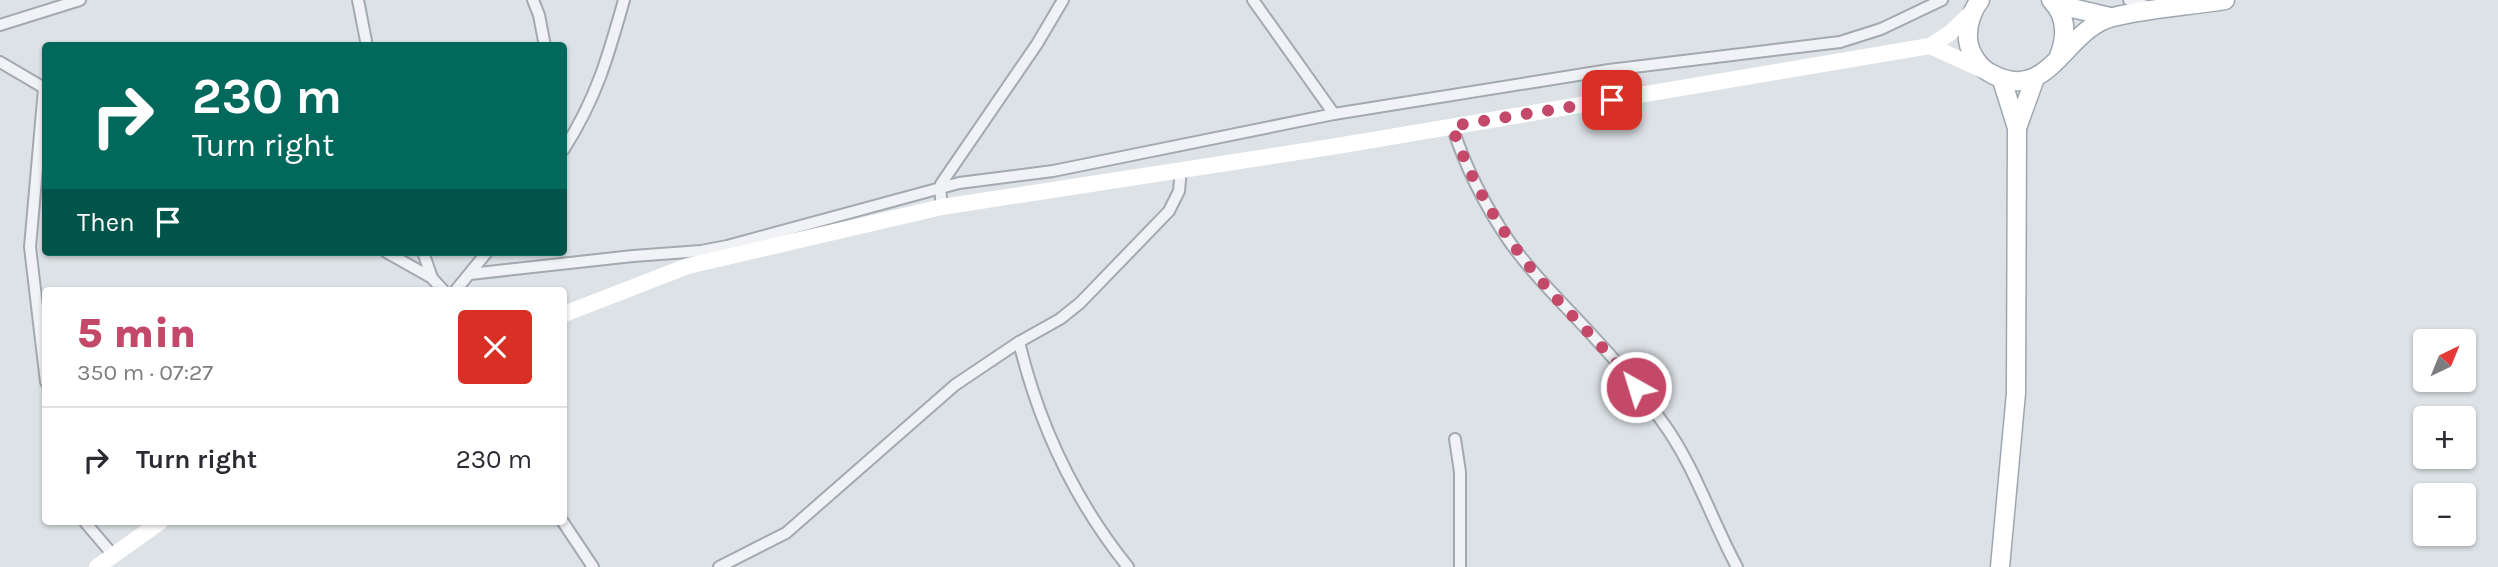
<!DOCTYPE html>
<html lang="en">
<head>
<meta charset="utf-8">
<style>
	body { margin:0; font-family:Karla,sans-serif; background:#f2f2f3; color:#2b2b33; height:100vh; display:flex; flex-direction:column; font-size:26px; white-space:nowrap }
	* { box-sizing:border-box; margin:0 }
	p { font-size:23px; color:#7c7c81 }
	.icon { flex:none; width:38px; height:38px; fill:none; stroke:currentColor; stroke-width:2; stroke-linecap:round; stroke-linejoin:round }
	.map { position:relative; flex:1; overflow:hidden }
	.sheet { position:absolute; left:42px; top:287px; width:525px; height:238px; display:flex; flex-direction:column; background:#fff; border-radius:7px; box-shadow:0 2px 5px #0004 }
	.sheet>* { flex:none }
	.top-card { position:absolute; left:42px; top:42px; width:525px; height:214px; border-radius:7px; box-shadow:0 2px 5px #0004; background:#00695c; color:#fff; overflow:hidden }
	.needle { width:46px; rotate:43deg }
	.controls { position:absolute; left:2413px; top:329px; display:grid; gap:14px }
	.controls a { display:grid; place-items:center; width:63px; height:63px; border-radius:7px; background:#fff; box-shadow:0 2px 5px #0004; font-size:35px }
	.pin { position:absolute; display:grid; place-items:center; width:60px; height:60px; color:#fff; margin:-30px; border-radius:14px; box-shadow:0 4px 10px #0006 }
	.me { position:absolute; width:77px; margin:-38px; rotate:321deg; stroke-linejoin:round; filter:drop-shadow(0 0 5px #0008) }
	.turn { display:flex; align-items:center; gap:24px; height:147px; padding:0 35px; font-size:32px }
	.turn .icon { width:91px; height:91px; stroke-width:2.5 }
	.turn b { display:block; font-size:49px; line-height:60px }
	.then { display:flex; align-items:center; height:66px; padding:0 35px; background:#0003; gap:14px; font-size:26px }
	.round { display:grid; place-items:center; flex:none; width:74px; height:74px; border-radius:7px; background:#f2f2f3 }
	.headline { display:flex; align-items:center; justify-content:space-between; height:119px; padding:0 35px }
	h1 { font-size:42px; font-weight:800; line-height:52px; color:#c44969 }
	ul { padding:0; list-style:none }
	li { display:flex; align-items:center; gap:21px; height:105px; padding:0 35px; border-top:2px solid #e1e1e2 }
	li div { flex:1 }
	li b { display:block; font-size:26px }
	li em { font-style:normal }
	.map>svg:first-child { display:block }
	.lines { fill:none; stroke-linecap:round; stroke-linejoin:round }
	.street-casing { stroke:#a3a9b0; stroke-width:14 }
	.primary-casing { stroke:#9da7b1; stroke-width:21 }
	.street { stroke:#f0f2f5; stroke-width:10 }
	.secondary { stroke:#fff; stroke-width:16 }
	.primary { stroke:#fff; stroke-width:18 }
	.route { stroke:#c44969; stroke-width:12; stroke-dasharray:0 21.6 }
</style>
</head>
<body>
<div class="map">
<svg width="2498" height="567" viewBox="0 0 2498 567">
	<rect width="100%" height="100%" fill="#dde2e6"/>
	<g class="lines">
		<defs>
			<g id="street">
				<path d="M 358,0 L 367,46"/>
				<path d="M 533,0 L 539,15 L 545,46"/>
				<path d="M 1253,0 L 1334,114"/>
				<path d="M 2129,0 L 2149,7"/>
				<path d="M 0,25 L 80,0"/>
				<path d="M 0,62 L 46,89"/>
				<path d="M 44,89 L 30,247 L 46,382"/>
				<path d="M 1452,126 C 1465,166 1485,206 1509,241 C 1536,279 1570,310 1601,345 C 1623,368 1642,394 1661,420 C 1694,464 1711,519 1737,567"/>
				<path d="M 564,149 C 596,99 608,57 624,0"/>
				<path d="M 942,207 L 940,188 L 941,184 L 1037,44 L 1063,0"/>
				<path d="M 386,252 L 432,278 L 443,290"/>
				<path d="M 423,252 L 432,278"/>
				<path d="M 470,274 L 633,256 L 701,251 L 727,246 L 959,183 L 1053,171 L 1334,114 L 1609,70 L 1840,42 L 1881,29 L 1942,0"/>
				<path d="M 456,290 L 487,252"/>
				<path d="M 1019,342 C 1039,425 1075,501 1128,567"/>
				<path d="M 1455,439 L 1460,472 L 1460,567"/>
				<path d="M 85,522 L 113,555"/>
				<path d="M 563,522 L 593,567"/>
				<path d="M 719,567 L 786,533 L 955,385 L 1019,342 L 1060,319 L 1080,303 L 1169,211 L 1179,191 L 1181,169"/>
			</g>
			<g id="primary">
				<path d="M 1980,0 C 1971,12 1967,24 1968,40 C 1970,54 1979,68 1992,74 C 2049,105 2065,28 2113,17 C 2149,8 2188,6 2225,0"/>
				<path d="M 2051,0 C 2067,16 2067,36 2059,56"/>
				<path d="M 2055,4 L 2110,17"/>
				<path d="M 2017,128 L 2035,78"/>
				<path d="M 2000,567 L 2016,393 L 2017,128 L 2002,80"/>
			</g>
		</defs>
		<use href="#street" class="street-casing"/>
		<use href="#primary" class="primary-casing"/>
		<use href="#street" class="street"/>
		<g class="secondary">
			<path d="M 1930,46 L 1985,71"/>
			<path d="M 564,314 L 688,266 L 942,207 L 1337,146 L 1930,46 L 1950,33 L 1971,13"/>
			<path d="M 97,567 L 160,522"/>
		</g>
		<use href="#primary" class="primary"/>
	</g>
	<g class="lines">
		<path class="route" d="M 1612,100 L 1452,126 C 1471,184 1504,237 1543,283 C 1573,319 1608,350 1636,387"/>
	</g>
</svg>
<div class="controls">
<a><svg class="needle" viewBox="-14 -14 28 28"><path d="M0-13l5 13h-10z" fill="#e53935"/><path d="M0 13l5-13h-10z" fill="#7c7c81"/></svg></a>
<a>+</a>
<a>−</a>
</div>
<div class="pin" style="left:1612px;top:100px;background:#d93025"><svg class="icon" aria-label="arrive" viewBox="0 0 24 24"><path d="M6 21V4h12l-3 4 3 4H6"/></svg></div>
<svg class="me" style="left:1636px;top:387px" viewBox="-20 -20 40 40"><circle r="17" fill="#c44969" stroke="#fff" stroke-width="3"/><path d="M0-11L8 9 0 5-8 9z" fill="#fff"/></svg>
<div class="top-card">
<div class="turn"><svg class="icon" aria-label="right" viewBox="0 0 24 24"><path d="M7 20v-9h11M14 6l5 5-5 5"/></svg><div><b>230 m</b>Turn right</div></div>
<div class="then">Then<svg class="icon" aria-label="arrive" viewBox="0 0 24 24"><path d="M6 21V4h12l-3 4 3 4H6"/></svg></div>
</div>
<section class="sheet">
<div class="headline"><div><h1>5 min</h1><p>350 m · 07:27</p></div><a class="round" style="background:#d93025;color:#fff"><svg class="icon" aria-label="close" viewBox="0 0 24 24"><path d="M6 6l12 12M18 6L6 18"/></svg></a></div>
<ul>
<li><svg class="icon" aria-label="right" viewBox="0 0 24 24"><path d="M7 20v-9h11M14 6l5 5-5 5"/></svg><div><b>Turn right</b></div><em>230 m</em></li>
</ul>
</section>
</div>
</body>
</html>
